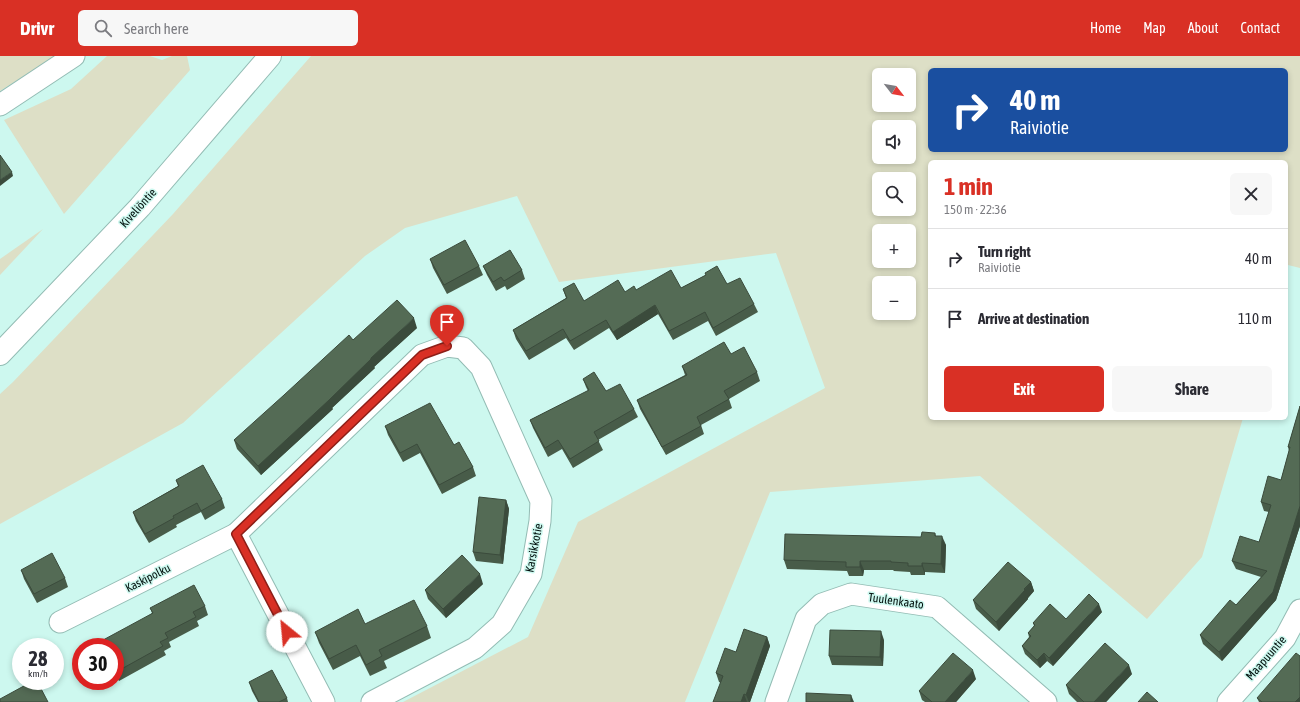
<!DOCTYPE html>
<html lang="en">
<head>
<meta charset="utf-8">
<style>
	body { margin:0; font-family:"Asap Condensed",sans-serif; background:#f7f7f7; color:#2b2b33; height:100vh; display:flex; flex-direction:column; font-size:15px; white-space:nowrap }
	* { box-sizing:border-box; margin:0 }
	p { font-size:13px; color:#7c7c81 }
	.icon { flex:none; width:22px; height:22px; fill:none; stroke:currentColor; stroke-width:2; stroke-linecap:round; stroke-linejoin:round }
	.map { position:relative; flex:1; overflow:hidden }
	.side { position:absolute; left:928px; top:104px; width:360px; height:260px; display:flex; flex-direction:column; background:#fff; border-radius:6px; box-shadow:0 2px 6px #0003 }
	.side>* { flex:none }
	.hud { position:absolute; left:928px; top:12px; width:360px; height:84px; border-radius:6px; box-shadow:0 2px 6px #0003; background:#1a4fa0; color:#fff; overflow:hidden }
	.needle { width:26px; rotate:121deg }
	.tools { position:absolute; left:872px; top:12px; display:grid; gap:8px }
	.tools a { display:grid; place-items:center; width:44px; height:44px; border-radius:6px; background:#fff; box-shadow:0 2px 6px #0003; font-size:20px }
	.speed { position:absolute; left:12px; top:582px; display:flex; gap:8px; font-size:20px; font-weight:700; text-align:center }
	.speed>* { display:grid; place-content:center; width:52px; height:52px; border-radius:50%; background:#fff; box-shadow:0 2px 6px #0003; line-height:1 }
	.speed small { font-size:10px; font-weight:400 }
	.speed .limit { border:6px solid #d22; background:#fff; color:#111 }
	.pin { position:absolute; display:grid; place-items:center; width:34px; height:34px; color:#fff; margin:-41px -17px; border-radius:50% 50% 50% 0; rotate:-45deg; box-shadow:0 0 4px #0007 }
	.pin .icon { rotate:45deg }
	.me { position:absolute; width:44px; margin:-22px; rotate:332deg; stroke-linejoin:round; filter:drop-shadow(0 0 3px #0008) }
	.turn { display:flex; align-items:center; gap:14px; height:84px; padding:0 16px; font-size:18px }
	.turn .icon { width:52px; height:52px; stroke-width:2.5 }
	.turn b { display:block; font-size:28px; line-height:34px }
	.round { display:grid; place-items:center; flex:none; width:42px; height:42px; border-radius:6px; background:#f7f7f7 }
	.headline { display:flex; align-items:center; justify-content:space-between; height:68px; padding:0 16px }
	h1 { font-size:24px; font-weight:700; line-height:30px; color:#d93025 }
	.primary-button { display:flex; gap:8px; margin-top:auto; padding:8px 16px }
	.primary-button a { flex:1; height:46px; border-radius:6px; background:#d93025; color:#fff; font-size:16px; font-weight:700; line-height:46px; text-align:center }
	.primary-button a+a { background:#f7f7f7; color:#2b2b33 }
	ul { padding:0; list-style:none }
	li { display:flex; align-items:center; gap:12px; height:60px; padding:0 16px; border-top:1px solid #e1e1e2 }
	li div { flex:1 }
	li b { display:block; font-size:15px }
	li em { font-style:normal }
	header { display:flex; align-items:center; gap:24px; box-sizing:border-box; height:56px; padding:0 20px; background:#d93025; color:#fff }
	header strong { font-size:19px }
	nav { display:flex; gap:22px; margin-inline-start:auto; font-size:14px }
	.search { width:280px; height:36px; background:#f7f7f7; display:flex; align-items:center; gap:10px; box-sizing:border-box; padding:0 14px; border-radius:6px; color:#7c7c81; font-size:15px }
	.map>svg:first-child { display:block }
	.green { fill:#dddfc6; fill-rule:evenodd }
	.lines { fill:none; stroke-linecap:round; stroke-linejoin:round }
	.street-casing { stroke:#93bcb4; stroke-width:23 }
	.secondary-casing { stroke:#93bcb4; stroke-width:24 }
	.street { stroke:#fff; stroke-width:21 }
	.secondary { stroke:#fff; stroke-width:22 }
	.wall { fill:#485c49 }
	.shaded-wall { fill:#3b4b3c }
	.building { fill:#546b55; stroke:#3b4b3c }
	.route-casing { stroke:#8d1f18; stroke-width:10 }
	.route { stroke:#d93025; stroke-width:7 }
	.labels { text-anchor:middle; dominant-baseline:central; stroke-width:3; stroke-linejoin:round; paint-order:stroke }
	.street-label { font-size:12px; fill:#03110e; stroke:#cdf8ef }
</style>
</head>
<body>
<header>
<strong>Drivr</strong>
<div class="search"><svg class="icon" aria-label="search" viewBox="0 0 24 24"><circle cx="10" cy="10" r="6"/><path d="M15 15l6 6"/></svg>Search here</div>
<nav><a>Home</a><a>Map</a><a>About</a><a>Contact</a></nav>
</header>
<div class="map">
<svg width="1300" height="646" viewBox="0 0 1300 646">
	<rect width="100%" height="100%" fill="#cdf8ef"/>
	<g class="green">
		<path d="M 0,0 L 56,0 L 0,35 Z"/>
		<path d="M 107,0 L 150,0 L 162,4 L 172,0 L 187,0 L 190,14 L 64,158 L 4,64 L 71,33 Z"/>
		<path d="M 311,0 L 1300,0 L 1300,212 L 1288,209 L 1286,216 L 1286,106 L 930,106 L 930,362 L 1243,362 L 1202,501 L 1147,563 L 980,420 L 770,436 L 685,646 L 403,646 L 528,581 L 578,466 L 825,332 L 776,197 L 559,226 L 517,140 L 405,172 L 365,200 L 183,367 L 0,468 L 0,338 L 13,326 L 173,158 ZM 930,14 L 1286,14 L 1286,94 L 930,94 ZM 879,19 L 909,19 L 909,49 L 879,49 ZM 879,71 L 909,71 L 909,101 L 879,101 ZM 879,123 L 909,123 L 909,153 L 879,153 ZM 879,175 L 909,175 L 909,205 L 879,205 ZM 879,227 L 909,227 L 909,257 L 879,257 Z"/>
		<path d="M 43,173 L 0,219 L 0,203 Z"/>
	</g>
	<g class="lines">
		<defs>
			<g id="street">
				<path d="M 0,49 L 74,0"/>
				<path d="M 60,566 L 236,478"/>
				<path d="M 324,646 L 236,478 L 422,299 L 447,290 L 463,292 L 481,311 L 541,445 L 540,465 L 531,518 L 502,568 L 475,592 L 372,646"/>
				<path d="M 776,646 L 806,563 L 822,548 L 851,538 L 937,551 L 1046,646"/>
				<path d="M 1228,646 L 1285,582 L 1300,554"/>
			</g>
			<path id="secondary" d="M 0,298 L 140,151 L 270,0"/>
		</defs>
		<use href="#street" class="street-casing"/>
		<use href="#secondary" class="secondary-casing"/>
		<use href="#street" class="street"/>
		<use href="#secondary" class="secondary"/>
	</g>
	<g class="wall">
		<path d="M 430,203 L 479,210 L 483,219 L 447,238 L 433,212 Z"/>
		<path d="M 483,210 L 522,214 L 525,223 L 507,234 L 505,230 L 496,235 L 487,219 Z"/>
		<path d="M 705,217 L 727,228 L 754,248 L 758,256 L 716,280 L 708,265 L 673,284 L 658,258 L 617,284 L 609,272 L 574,294 L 566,282 L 529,304 L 516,283 L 513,274 L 566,242 L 563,233 L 584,245 L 636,234 L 681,232 L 706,219 Z"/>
		<path d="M 417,272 L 374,311 L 375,312 L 332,352 L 333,353 L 261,419 L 237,393 L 234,384 L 353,284 Z"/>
		<path d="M 731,298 L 757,316 L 760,325 L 729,343 L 732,352 L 701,369 L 704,378 L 666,399 L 640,353 L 637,344 L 685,319 L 682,310 Z"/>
		<path d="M 583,323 L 606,335 L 634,353 L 638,361 L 598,384 L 603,394 L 573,412 L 562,393 L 548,401 L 533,372 L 530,364 L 588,335 L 586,331 Z"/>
		<path d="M 1300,350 L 1300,470 L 1276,544 L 1222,605 L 1203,588 L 1200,579 L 1236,549 L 1261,521 L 1236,513 L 1232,505 L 1259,486 L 1269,456 L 1264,455 L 1261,446 L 1281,424 L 1289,395 L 1288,391 Z"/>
		<path d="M 385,370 L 454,389 L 473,411 L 476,420 L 442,438 L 420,397 L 403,406 L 388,379 Z"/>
		<path d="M 176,424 L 222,443 L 225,452 L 205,464 L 201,456 L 176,469 L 177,471 L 149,487 L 136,465 L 133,456 L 178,430 Z"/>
		<path d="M 506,444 L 509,453 L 503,508 L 476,505 L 473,496 Z"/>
		<path d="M 935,477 L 936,480 L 946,489 L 945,517 L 925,516 L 925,519 L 911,519 L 910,516 L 894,515 L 893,514 L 864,514 L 863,520 L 849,520 L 847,515 L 787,513 L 784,504 L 921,481 Z"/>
		<path d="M 21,514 L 65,522 L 68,531 L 37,547 L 24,523 Z"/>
		<path d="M 1031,526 L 1034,535 L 1028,542 L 1028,543 L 999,575 L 976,553 L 973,544 Z"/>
		<path d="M 483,528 L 446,562 L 428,543 L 425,534 Z"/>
		<path d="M 205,550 L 208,559 L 197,565 L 199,570 L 169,586 L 171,591 L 164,595 L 166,599 L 119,625 L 117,622 L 115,623 L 115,591 L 152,557 L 150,552 Z"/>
		<path d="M 1102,556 L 1053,610 L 1047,605 L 1040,612 L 1025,598 L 1022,590 L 1029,581 L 1028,577 L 1034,570 L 1033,567 L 1066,563 Z"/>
		<path d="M 365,568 L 427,570 L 431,582 L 384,605 L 387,612 L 370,620 L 360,600 L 333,614 L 319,587 L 315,576 Z"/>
		<path d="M 767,581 L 770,590 L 750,646 L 713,646 L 721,627 L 719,626 L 716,617 L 736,596 Z"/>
		<path d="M 884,584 L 883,610 L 832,609 L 829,600 Z"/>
		<path d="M 1132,618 L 1106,646 L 1077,646 L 1069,638 L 1066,629 Z"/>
		<path d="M 976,623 L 956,646 L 925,646 L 922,644 L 919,635 Z"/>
		<path d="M 249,626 L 287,642 L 288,646 L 258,646 L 252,635 Z"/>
		<path d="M 1257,642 L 1300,646 L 1259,646 Z"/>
	</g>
	<g class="shaded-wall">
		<path d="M 12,116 L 13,120 L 0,130 L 0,124 Z"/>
		<path d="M 655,249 L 658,258 L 617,284 L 613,276 Z"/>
		<path d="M 414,262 L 417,272 L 374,311 L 375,312 L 332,352 L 333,353 L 261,419 L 258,410 L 329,344 L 371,302 Z"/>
		<path d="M 506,444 L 509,453 L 503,508 L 500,499 Z"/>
		<path d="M 1300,450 L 1300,470 L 1276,544 L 1222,605 L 1219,596 L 1273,536 Z"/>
		<path d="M 942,480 L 946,489 L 945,517 L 941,508 Z"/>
		<path d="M 860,505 L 864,514 L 863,520 L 860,511 Z"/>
		<path d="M 922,507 L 925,516 L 925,519 L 922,510 Z"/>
		<path d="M 480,518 L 483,528 L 446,562 L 443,553 Z"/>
		<path d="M 1031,526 L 1034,535 L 1028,542 L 1028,543 L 999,575 L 996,566 Z"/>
		<path d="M 1099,548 L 1102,556 L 1053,610 L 1049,602 Z"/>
		<path d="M 881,575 L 884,584 L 883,610 L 880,601 Z"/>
		<path d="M 767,581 L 770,590 L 750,646 L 749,646 L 746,639 Z"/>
		<path d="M 1044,597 L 1047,605 L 1040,612 L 1037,604 Z"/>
		<path d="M 1129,609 L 1132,618 L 1106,646 L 1094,646 Z"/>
		<path d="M 973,614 L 976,623 L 956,646 L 945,646 Z"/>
		<path d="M 744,638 L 747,646 L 741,646 Z"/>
		<path d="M 851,639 L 854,646 L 851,646 Z"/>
		<path d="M 1300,641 L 1300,646 L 1295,646 Z"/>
	</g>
	<g class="building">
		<path d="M 0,99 L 12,116 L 0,124 Z"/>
		<path d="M 465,184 L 479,210 L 444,229 L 430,203 Z"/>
		<path d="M 510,194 L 522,214 L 504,225 L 501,221 L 493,226 L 483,210 Z"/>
		<path d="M 717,210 L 727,228 L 740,222 L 754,248 L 713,272 L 705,256 L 669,275 L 655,249 L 613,276 L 606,264 L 570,285 L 563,273 L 526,295 L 513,274 L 567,242 L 563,233 L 574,227 L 584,245 L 618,224 L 625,236 L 634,230 L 636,234 L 671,214 L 681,232 L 706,219 L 705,217 Z"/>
		<path d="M 397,244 L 414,262 L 371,302 L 371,303 L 329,344 L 258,410 L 234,384 L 284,339 L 349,279 L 353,284 Z"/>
		<path d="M 724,286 L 731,298 L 744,291 L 757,316 L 724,335 L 729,343 L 697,361 L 701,370 L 662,391 L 637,344 L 687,319 L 682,310 Z"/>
		<path d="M 594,316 L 606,335 L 620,328 L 634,353 L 594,376 L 599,385 L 570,403 L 558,384 L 545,392 L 530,364 L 589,334 L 583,323 Z"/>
		<path d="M 430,347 L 454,389 L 459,386 L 473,411 L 439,429 L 417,388 L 400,397 L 385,370 Z"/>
		<path d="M 1300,350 L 1300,450 L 1273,536 L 1219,596 L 1200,579 L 1230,544 L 1236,549 L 1267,515 L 1232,505 L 1240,480 L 1259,486 L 1271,449 L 1261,446 L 1268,420 L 1281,424 L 1290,391 L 1288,391 Z"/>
		<path d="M 203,409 L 222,443 L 201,455 L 197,447 L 173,460 L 174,462 L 145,478 L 133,456 L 179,430 L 176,424 Z"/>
		<path d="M 479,441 L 506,444 L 500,499 L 473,496 Z"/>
		<path d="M 922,476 L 935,477 L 935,480 L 942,480 L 941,508 L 922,507 L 922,510 L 908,510 L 908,507 L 891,506 L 891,505 L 860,505 L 860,511 L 846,511 L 846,506 L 784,504 L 785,478 L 921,481 Z"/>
		<path d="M 52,497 L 65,522 L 34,538 L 21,514 Z"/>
		<path d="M 462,499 L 480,518 L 443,553 L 425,534 Z"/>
		<path d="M 1008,506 L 1031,526 L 1024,533 L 1025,534 L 996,566 L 973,544 Z"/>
		<path d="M 194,529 L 205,550 L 193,556 L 196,561 L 165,577 L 168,582 L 160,586 L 163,590 L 116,616 L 115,614 L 115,591 L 93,591 L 92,590 L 153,557 L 150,552 Z"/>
		<path d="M 1089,538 L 1099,548 L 1049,602 L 1044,597 L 1037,604 L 1022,590 L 1031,580 L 1028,577 L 1035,569 L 1033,567 L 1050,548 L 1066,563 Z"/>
		<path d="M 414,544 L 427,570 L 379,594 L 382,600 L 366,609 L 356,589 L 329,603 L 315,576 L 358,553 L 365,568 Z"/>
		<path d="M 744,573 L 767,581 L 746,639 L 744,638 L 741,646 L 713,646 L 723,620 L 716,617 L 725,592 L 736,596 Z"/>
		<path d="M 830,574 L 881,575 L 880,601 L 829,600 Z"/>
		<path d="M 1105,587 L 1129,609 L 1094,646 L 1084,646 L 1066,629 Z"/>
		<path d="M 953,597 L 973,614 L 945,646 L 932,646 L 919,635 Z"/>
		<path d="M 1296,597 L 1300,600 L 1300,641 L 1295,646 L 1262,646 L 1257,642 Z"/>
		<path d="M 272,614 L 287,642 L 279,646 L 259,646 L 249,626 Z"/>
		<path d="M 33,625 L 37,625 L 48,646 L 0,646 L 0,643 Z"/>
		<path d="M 1147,636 L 1158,646 L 1138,646 Z"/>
		<path d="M 806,637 L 851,639 L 851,646 L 806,646 Z"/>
	</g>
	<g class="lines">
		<defs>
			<path id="route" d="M 287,576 L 236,478 L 422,299 L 447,290"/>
		</defs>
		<use href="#route" class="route-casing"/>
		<use href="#route" class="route"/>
	</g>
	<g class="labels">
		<g class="street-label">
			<text transform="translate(138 152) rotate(-48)">Kiveliöntie</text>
			<text transform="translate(534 492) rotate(-79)">Karsikkotie</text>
			<text transform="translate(148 522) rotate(-27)">Kaskipolku</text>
			<text transform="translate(896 545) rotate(8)">Tuulenkaato</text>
			<text transform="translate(1266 602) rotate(-49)">Maapuuntie</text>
		</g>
	</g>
</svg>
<div class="tools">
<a><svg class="needle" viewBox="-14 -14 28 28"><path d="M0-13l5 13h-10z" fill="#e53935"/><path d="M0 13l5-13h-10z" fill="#7c7c81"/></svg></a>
<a><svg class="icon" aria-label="sound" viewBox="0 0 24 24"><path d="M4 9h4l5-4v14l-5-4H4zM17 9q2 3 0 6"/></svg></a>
<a><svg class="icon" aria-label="search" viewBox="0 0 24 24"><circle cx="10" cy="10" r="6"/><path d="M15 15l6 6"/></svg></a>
<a>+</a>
<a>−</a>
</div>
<div class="speed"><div>28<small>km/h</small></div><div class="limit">30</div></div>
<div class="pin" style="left:447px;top:290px;background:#d93025"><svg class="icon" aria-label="arrive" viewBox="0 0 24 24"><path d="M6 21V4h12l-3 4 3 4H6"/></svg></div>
<svg class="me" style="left:287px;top:576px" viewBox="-20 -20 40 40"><circle r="19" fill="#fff"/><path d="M0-13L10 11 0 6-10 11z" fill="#d93025"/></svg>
<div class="hud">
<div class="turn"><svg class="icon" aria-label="right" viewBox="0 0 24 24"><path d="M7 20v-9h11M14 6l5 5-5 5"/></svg><div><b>40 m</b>Raiviotie</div></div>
</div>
<section class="side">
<div class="headline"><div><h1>1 min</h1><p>150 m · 22:36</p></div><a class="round"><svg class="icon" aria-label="close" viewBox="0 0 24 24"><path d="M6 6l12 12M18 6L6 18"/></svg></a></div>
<ul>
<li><svg class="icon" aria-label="right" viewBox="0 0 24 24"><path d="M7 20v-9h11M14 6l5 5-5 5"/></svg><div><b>Turn right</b><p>Raiviotie</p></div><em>40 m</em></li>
<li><svg class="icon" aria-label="arrive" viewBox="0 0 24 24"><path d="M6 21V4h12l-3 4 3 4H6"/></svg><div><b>Arrive at destination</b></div><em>110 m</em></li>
</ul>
<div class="primary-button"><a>Exit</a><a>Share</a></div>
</section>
</div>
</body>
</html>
